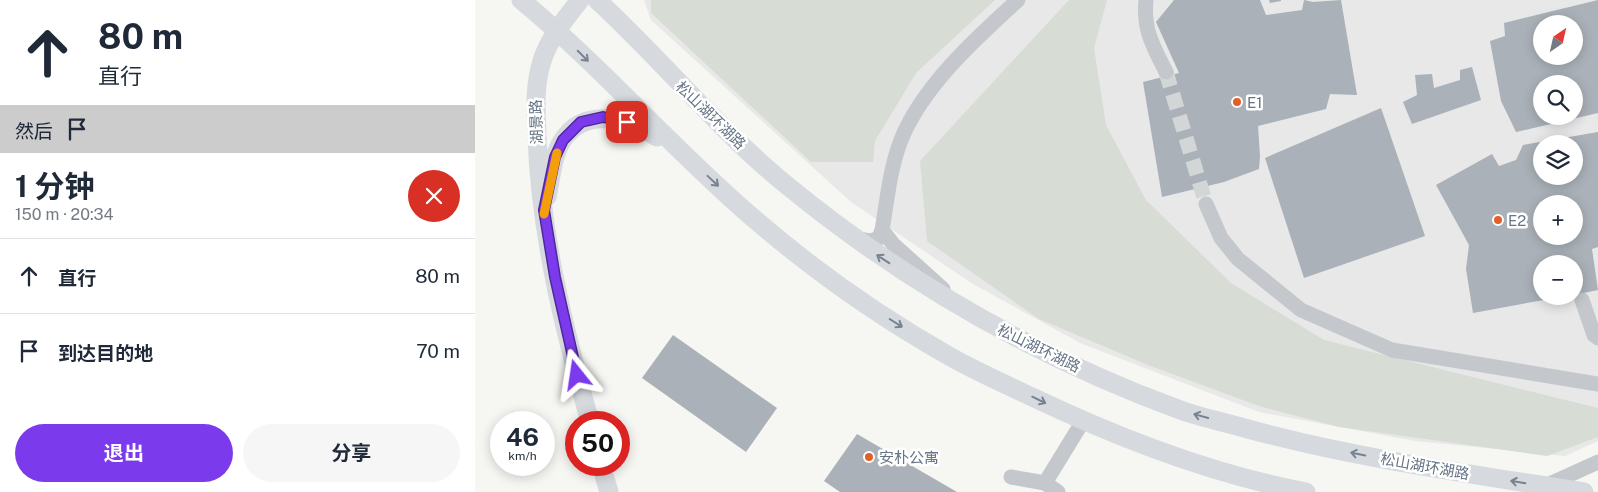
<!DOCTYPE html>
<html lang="zh">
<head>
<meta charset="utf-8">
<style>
	body { margin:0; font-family:"Public Sans","Noto Sans SC",sans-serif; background:#f6f6f7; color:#1f2937; height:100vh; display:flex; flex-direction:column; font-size:19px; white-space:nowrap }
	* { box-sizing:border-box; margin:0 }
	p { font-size:16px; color:#747a83 }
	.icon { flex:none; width:28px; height:28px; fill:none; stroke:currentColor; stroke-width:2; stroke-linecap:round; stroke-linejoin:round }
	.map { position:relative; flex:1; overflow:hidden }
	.sheet { display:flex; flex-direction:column; background:#fff; width:475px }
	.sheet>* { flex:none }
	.hud { background:#fff; color:#1f2937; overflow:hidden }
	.needle { width:32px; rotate:34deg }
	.fabs { position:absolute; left:1058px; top:15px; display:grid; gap:10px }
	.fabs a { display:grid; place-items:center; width:50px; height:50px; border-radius:50%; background:#fff; box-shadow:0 2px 12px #0003; font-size:25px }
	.speed { position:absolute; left:15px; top:411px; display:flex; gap:10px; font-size:25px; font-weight:700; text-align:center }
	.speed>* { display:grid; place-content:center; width:65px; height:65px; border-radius:50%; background:#fff; box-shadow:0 2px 12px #0003; line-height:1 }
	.speed small { font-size:12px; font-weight:400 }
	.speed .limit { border:8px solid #d22; background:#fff; color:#111 }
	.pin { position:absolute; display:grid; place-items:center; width:42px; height:42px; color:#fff; margin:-21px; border-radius:10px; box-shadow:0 2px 8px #0006 }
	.me { position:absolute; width:55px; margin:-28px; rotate:345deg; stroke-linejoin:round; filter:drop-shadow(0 0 4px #0008) }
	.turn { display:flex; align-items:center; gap:18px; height:105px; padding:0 15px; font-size:22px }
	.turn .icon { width:65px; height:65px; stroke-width:2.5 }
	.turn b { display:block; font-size:35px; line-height:42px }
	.then { display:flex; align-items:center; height:48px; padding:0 15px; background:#0003; gap:10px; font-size:19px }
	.round { display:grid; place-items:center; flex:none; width:52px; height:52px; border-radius:26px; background:#f6f6f7 }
	.headline { display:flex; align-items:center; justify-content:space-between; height:85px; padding:0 15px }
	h1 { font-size:30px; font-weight:700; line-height:38px }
	.button { display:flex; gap:10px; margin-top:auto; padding:10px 15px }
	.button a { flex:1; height:58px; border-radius:30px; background:#7c3aed; color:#fff; font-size:20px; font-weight:700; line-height:58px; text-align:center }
	.button a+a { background:#f6f6f7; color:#1f2937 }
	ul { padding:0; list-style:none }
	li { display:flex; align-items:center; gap:15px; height:75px; padding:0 15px; border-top:1px solid #e0e1e3 }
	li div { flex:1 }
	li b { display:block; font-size:19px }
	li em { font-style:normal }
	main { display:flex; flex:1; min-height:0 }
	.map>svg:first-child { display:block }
	.built { fill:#e7e8e7; fill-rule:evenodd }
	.green { fill:#d7ddd4 }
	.building { fill:#aab1b8; fill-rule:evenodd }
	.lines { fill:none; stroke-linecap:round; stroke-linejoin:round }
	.minor-tunnel { stroke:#d2d6d7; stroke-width:15; stroke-dasharray:15 8; stroke-linecap:butt }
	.minor { stroke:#c4c7cb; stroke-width:15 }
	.major { stroke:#d6dade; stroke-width:19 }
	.oneway { stroke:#778392 }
	.route-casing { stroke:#51269a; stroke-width:12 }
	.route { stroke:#7c3aed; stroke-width:9 }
	.slow { stroke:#f59e0b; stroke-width:9 }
	.poi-dot { fill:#e26027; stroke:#fff; stroke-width:2 }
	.labels { text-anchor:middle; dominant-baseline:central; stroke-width:5; stroke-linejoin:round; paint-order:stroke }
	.poi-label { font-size:15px; fill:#667484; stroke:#fff; text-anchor:start }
	.street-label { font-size:15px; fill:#667484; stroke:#fff }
</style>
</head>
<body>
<main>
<section class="sheet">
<div class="hud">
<div class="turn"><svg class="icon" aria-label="ahead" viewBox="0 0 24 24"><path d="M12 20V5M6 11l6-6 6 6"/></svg><div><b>80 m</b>直行</div></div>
<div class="then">然后<svg class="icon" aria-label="arrive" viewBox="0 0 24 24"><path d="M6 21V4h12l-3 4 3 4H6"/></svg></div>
</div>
<div class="headline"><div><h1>1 分钟</h1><p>150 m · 20:34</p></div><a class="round" style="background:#d93025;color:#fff"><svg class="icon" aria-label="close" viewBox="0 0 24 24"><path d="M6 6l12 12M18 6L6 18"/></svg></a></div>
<ul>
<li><svg class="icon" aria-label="ahead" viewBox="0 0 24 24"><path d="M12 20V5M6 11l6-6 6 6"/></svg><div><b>直行</b></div><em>80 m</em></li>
<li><svg class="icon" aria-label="arrive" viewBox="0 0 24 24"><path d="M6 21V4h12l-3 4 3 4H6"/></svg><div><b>到达目的地</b></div><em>70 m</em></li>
</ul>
<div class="button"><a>退出</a><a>分享</a></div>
</section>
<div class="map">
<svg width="1123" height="492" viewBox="0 0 1123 492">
	<rect width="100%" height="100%" fill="#f6f7f3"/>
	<path class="built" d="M 169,0 L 1123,0 L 1123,441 L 1090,456 L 940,441 L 784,412 L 605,343 L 498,284 L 376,202 L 176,20 ZM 1066,24 L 1099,24 L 1099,56 L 1066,56 ZM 1066,84 L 1099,84 L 1099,116 L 1066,116 ZM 1066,144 L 1099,144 L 1099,176 L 1066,176 ZM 1066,204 L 1099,204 L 1099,236 L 1066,236 ZM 1066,264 L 1099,264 L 1099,296 L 1066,296 Z"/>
	<g class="green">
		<path d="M 176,0 L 520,0 L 441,73 L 400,141 L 398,162 L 336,162 L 176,13 Z"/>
		<path d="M 594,0 L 632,0 L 619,48 L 631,125 L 671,200 L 756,283 L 849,340 L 1123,408 L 1123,437 L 1072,456 L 864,427 L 784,406 L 673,365 L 564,319 L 452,241 L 445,161 Z"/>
	</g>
	<g class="building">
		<path d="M 699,0 L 785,0 L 791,15 L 827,10 L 829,0 L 838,2 L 866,0 L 882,95 L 855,94 L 851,109 L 783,126 L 785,156 L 784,169 L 749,182 L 687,197 L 668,82 L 704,73 L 681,22 Z"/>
		<path d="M 794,0 L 806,0 L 806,1 L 795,3 Z"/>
		<path d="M 1123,0 L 1123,113 L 1041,132 L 1026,101 L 1015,41 L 1030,36 L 1029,23 ZM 1066,24 L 1099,24 L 1099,56 L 1066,56 ZM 1066,84 L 1099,84 L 1099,116 L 1066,116 Z"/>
		<path d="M 997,67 L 1006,100 L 937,124 L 928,102 L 942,95 L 940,75 L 957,74 L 959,88 L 985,80 L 985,70 Z"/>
		<path d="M 906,108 L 950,236 L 829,278 L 790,158 Z"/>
		<path d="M 1123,132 L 1123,247 L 1117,249 L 1123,290 L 1099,295 L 1099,264 L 1066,264 L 1066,296 L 1085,297 L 998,313 L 991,269 L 994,245 L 961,185 L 1017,154 L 1024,166 L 1041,160 L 1048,145 ZM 1066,144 L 1099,144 L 1099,176 L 1066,176 ZM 1066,204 L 1099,204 L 1099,236 L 1066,236 Z"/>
		<path d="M 198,335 L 302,408 L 271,452 L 167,378 Z"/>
		<path d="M 382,434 L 482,492 L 365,492 L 349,481 Z"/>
	</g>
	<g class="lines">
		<path class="minor-tunnel" d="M 691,72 L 731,204"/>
		<g class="minor">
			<path d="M 671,0 C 668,30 678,46 691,72"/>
			<path d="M 731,204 L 746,238 L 763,259 L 826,310 L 917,350 L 1123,384"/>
			<path d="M 407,230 L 418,244 L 468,289"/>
			<path d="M 381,238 L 395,241 L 404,238 L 407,230 C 412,201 415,168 426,140 C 447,87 501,38 543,0"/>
			<path d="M 1107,300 L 1119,335 L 1123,338"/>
			<path d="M 536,477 L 570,483"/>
			<path d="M 1070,486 L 1123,462"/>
			<path d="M 583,492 L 570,483 L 608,421"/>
		</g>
		<g class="major">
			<path d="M 46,0 C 127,67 197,148 277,217 C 337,269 405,317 474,356 C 500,371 528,383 555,396 C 643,438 735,474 831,492"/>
			<path d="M 105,0 C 91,18 74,38 67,61 C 59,86 61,110 62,136 C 65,233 89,329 115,422"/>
			<path d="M 122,0 C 186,59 241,127 309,183 C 428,281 563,358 708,411 C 729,418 752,423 773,429 C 883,459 997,474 1109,492"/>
			<path d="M 72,197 C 76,179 77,157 87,141 C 109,106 153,118 182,137"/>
			<path d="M 126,465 L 134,492"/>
		</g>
	</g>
	<defs><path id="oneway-shaft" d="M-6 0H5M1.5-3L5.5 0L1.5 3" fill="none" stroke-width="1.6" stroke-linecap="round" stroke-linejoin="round" transform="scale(1.25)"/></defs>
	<g class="oneway">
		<use href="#oneway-shaft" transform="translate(108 56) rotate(45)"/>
		<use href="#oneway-shaft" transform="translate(238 181) rotate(43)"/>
		<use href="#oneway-shaft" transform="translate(408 259) rotate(-147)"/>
		<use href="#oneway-shaft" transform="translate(421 323) rotate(32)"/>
		<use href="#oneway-shaft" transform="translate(564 400) rotate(26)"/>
		<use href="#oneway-shaft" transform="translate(726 416) rotate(-165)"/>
		<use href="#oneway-shaft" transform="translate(883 454) rotate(-169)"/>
		<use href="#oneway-shaft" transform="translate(1043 482) rotate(-171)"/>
	</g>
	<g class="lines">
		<defs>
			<path id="route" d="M 102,375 L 80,277 L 69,210 L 80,157 L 88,140 L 106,122 L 128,117 L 152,122"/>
		</defs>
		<use href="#route" class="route-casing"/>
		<use href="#route" class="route"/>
		<path class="slow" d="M 69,214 L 82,153"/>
	</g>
	<g class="poi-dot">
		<circle cx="762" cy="102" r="5"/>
		<circle cx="1023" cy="220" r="5"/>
		<circle cx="394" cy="457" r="5"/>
	</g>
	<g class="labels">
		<g class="poi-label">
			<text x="772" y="102">E1</text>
			<text x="1033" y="220">E2</text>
			<text x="404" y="457">安朴公寓</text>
		</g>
		<g class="street-label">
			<text transform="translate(236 115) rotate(44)">松山湖环湖路</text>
			<text transform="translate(61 122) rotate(-92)">湖景路</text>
			<text transform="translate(564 348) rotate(26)">松山湖环湖路</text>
			<text transform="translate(950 466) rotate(10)">松山湖环湖路</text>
		</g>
	</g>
</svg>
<div class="fabs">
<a><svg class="needle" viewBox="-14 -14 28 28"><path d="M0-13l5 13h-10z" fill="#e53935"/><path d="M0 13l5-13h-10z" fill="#747a83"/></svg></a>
<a><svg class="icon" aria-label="search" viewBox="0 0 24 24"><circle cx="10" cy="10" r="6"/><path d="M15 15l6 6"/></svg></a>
<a><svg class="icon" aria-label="layers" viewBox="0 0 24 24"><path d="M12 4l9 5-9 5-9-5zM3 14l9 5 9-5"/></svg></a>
<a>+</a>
<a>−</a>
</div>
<div class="speed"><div>46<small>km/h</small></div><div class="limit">50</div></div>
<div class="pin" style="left:152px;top:122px;background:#d93025"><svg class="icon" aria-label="arrive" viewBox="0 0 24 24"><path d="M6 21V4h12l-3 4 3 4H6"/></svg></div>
<svg class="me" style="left:102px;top:375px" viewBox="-20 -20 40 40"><path d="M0-17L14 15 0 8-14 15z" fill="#7c3aed" stroke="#fff" stroke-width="4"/></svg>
</div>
</main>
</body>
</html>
